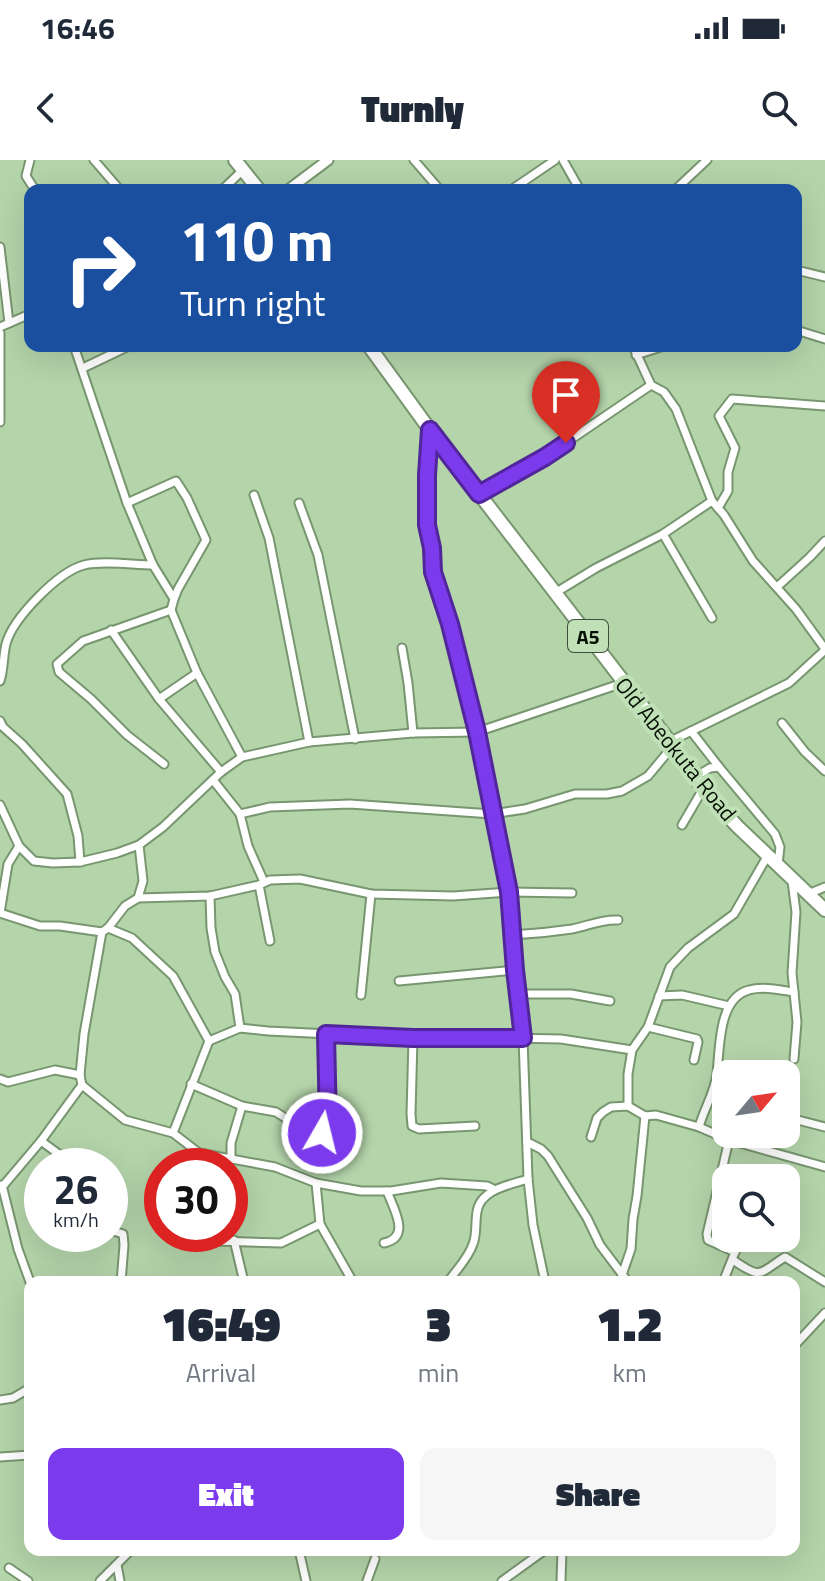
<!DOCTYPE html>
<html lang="en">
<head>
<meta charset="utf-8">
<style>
	body { margin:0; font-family:"Titillium Web",sans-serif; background:#f6f6f7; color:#1f2937; height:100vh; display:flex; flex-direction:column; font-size:30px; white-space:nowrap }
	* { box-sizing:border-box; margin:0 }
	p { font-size:26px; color:#747a83 }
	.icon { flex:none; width:44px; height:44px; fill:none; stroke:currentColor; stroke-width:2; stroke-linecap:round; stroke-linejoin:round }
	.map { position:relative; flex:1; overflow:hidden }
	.details { position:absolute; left:24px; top:1116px; width:776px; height:280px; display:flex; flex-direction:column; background:#fff; border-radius:16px; box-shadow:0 8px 32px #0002 }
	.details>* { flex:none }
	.hud { position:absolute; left:24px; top:24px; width:778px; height:168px; border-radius:16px; box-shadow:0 8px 32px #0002; background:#1a4fa0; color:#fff; overflow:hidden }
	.needle { width:52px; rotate:61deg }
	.controls { position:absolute; left:712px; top:900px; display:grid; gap:16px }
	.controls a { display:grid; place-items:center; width:88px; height:88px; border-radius:16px; background:#fff; box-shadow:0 8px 32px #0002; font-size:40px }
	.speed { position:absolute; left:24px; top:988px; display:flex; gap:16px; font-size:40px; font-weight:700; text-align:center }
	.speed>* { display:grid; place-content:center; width:104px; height:104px; border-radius:50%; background:#fff; box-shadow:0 8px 32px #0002; line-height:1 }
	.speed small { font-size:20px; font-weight:400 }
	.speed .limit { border:12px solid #d22; background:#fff; color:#111 }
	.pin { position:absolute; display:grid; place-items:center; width:68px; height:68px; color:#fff; margin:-82px -34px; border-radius:50% 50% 50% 0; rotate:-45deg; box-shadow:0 0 8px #0007 }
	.pin .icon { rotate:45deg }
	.me { position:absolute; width:88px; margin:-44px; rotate:8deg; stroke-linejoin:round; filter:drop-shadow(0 0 6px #0008) }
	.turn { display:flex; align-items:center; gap:28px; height:168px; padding:0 24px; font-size:36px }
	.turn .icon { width:104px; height:104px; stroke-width:2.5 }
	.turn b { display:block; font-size:56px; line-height:68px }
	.eta { display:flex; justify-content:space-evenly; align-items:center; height:136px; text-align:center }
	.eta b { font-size:48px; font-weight:800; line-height:56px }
	.cta { display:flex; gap:16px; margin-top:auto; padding:16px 24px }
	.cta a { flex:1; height:92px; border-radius:16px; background:#7c3aed; color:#fff; font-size:32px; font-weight:800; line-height:92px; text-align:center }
	.cta a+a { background:#f6f6f7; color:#1f2937 }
	.status { display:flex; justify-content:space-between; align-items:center; height:56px; padding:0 40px; background:#fff; direction:ltr }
	.status svg { height:22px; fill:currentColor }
	header { display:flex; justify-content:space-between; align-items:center; height:104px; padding:0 24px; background:#fff; font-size:36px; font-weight:800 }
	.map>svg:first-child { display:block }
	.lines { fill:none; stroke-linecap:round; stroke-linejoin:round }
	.minor-casing { stroke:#78966f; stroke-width:11 }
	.tertiary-casing { stroke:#78966f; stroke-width:13 }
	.trunk-casing { stroke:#78966f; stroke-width:16 }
	.minor { stroke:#fff; stroke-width:7 }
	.tertiary { stroke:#fff; stroke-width:9 }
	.trunk { stroke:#fff; stroke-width:12 }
	.route-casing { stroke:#51269a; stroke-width:20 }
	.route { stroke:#7c3aed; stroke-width:14 }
	.labels { text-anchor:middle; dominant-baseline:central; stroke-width:8; stroke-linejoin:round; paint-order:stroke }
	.shield { fill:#c0e1b7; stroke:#3d4e39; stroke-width:2 }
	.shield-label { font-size:20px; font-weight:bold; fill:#050f03 }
	.street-label { font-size:22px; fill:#050f03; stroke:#c0e1b7 }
</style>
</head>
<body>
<div class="status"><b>16:46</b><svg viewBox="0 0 49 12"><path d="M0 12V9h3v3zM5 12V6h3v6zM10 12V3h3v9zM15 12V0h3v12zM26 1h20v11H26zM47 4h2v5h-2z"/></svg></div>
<header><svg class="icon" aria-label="back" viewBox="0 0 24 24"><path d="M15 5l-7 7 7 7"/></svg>Turnly<svg class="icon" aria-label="search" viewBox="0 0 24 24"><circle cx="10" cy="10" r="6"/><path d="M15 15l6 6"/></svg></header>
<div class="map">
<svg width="825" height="1421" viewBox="0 0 825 1421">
	<rect width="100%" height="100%" fill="#b4d4aa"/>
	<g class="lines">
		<defs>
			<g id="minor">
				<path d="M 30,0 L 26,16 L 35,30"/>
				<path d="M 94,0 L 120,30"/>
				<path d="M 414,0 L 440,30"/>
				<path d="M 563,0 L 580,30"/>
				<path d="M 222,30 L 243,10"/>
				<path d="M 511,30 L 555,0"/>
				<path d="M 675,30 L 707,0"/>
				<path d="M 0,87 L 9,163"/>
				<path d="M 796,110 L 825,117"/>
				<path d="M 0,167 L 30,154"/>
				<path d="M 796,170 L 825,179"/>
				<path d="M 0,173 L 0,262"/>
				<path d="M 74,186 L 127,343 L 153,405 L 174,439 L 171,450 L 197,513 L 242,597"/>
				<path d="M 633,186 L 651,225 L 664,232 L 676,249 L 712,341 L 724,355 L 753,401 L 796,449 L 825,489"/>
				<path d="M 636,195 L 664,186"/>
				<path d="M 83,208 L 129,186"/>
				<path d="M 430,272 L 427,315 L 427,365 L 432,388 L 433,412 L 450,464 L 477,572 L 509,732 L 515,810 L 523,878 L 528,1019 L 533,1065 L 545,1122"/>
				<path d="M 479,334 L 545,297 L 651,225"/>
				<path d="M 254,335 L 269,378 L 309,582"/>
				<path d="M 127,343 L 176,321 L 187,338 L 206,380 L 178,429 L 174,439"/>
				<path d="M 299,343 L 318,395 L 355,579"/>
				<path d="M 718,348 L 728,331 L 728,312 L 735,288 L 719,256 L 732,239 L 825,246"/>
				<path d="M 663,374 L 712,458"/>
				<path d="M 777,427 L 810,397 L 825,381"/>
				<path d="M 555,433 L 596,408 L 663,374 L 712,341"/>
				<path d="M 111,470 L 159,539 L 221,612"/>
				<path d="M 402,488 L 408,523 L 413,573"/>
				<path d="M 0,521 C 4,509 3,496 6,484 C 13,458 58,412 84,405 C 103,400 133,405 153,405"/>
				<path d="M 159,539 L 197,513"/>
				<path d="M 0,561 L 3,567 L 22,584 L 67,634 L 78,676 L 80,702"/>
				<path d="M 782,563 L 805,592 L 825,611"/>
				<path d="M 691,571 L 719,607"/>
				<path d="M 669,582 L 789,523 L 825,490"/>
				<path d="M 164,604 L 127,575 L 91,539 L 59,512 L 57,504 L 83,481 L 171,450"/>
				<path d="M 695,617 L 710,608 L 719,607 L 775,674 L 780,687 L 778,704"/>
				<path d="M 213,620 L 240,654 L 248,686 L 264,722"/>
				<path d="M 0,645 L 19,686 L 8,704 L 0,753 L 40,766 L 60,766 L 102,772"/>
				<path d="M 240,654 L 270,647 L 350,644 L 492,654 L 525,649 L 575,634 L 607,634 L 622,631 L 648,616 L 673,586"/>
				<path d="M 682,665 L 703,629"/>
				<path d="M 19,686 L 34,701 L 53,703 L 80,702 L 117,693 L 139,685 L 163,667 L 221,612 L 242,597 L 309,582 L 413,573 L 477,572 L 623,523"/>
				<path d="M 792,721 L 796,752 L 792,813 L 797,862 L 794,899"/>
				<path d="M 259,725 L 270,781"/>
				<path d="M 808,734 L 825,727"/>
				<path d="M 210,736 L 211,768 L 215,792 L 225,817 L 235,834 L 240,868"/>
				<path d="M 138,738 L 143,721 L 139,685"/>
				<path d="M 108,768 L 132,778 L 173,816 L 209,881"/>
				<path d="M 512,775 C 532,774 552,772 572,769 C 588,766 601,759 618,760"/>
				<path d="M 399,821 L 515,810"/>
				<path d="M 517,834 L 571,834 L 610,841"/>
				<path d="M 361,835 L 371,734"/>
				<path d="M 659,836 L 682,835 L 729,846"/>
				<path d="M 648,867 L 697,879 L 698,882 L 694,900"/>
				<path d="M 413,878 L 411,954 L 412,966 L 419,969 L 475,966"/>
				<path d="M 0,919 L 8,922 L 55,910 L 80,915"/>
				<path d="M 191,924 L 242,946 L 276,952 L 296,965 L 322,973 L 325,971 L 328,965 L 326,874"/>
				<path d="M 82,925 L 125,960 L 173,973 L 199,993 L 275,1007 L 316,1023 L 361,1031 L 391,1031 L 441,1023 L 487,1026 L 495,1030"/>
				<path d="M 713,931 L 726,936"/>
				<path d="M 628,946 L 628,914 L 632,890 L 648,867 L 670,807 L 688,788 L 734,754 L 768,695"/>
				<path d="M 786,957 L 825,967"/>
				<path d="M 699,967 C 704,949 715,932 717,913 C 720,888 718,838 749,830 C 763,826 780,830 794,832"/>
				<path d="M 173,973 L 209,881 L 240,868 L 268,871 L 413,878 L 447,877 L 561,879 L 632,890"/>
				<path d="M 591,977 L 597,958 L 603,952 L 611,947 L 628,946 L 645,956 L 656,955 L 699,967 L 729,980 L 825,1007"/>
				<path d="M 41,981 L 75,1006"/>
				<path d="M 527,982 L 541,989 L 548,996 L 587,1058 L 600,1085 L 628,1122"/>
				<path d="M 231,999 L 231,983 L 242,946"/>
				<path d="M 196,1006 L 199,993"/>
				<path d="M 316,1023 L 320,1064 L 353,1122"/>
				<path d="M 2,1025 L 18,1089 L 30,1122"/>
				<path d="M 3,1026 L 41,981 L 82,925 L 80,915 L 84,874 L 102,772 L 108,768 L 125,746 L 138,738 L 210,736 L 259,725 L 270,720 L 300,719 L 371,734 L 453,736 L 509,732 L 572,733"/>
				<path d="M 110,1070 L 123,1074 L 124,1085 L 121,1122"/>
				<path d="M 185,1074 L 183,1080 L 281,1083 L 320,1064"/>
				<path d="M 234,1080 L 244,1122"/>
				<path d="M 384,1083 C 412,1077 393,1048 387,1031"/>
				<path d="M 735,1092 L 741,1078"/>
				<path d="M 733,1100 C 762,1120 758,1114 785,1097 L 825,1122"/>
				<path d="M 622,1115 L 631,1089 L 633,1059 L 637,1036 L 645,956"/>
				<path d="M 448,1122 C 456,1110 468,1099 473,1084 C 477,1074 475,1063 477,1052 C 480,1029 510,1025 528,1019"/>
				<path d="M 723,1122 L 735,1092 L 708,1080 L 707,1074 L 729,980"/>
				<path d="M 794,1186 L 825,1153"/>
				<path d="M 0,1240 L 13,1238 L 30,1228"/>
				<path d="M 0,1297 L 30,1295"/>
				<path d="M 299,1390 L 306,1421"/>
				<path d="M 117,1405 L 120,1421"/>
				<path d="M 9,1408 L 28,1421"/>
				<path d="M 100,1421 L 131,1390"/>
				<path d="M 367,1421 L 375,1399"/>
				<path d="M 502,1421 L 545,1390"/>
				<path d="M 561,1421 L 562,1390"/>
			</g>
			<path id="tertiary" d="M 288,30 L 328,0"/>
			<g id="trunk">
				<path d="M 235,0 L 259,30"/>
				<path d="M 369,186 L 430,270 L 673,586 L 703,629 L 737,666 L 825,750"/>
			</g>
		</defs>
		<use href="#minor" class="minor-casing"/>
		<use href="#tertiary" class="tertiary-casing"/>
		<use href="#trunk" class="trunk-casing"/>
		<use href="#minor" class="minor"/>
		<use href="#tertiary" class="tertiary"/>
		<use href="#trunk" class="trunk"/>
	</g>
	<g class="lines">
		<defs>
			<path id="route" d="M 322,973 L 325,971 L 328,965 L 326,874 L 413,878 L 523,878 L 515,810 L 509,732 L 477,572 L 450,464 L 433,412 L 432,388 L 427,365 L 427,315 L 430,270 L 479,334 L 545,297 L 566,283"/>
		</defs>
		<use href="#route" class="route-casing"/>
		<use href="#route" class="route"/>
	</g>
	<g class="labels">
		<rect class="shield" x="568" y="460" width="40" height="32" rx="6"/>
		<g class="shield-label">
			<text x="588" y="476">A5</text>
		</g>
		<g class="street-label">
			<text transform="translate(676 589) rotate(51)">Old Abeokuta Road</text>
		</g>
	</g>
</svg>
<div class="controls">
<a><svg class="needle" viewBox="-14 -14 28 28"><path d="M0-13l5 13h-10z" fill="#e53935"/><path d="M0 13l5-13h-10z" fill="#747a83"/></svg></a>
<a><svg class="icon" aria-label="search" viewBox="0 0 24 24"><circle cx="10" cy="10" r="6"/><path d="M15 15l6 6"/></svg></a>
</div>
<div class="speed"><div>26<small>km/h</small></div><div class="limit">30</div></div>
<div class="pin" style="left:566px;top:283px;background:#d93025"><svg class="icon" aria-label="arrive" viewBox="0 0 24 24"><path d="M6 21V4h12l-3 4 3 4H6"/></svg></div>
<svg class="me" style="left:322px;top:973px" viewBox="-20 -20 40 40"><circle r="17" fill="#7c3aed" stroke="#fff" stroke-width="3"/><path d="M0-11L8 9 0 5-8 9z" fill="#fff"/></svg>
<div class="hud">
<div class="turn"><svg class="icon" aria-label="right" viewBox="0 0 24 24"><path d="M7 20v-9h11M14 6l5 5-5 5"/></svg><div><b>110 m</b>Turn right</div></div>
</div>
<section class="details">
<div class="eta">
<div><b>16:49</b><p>Arrival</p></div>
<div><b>3</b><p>min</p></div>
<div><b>1.2</b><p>km</p></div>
</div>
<div class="cta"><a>Exit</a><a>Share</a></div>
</section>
</div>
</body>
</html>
